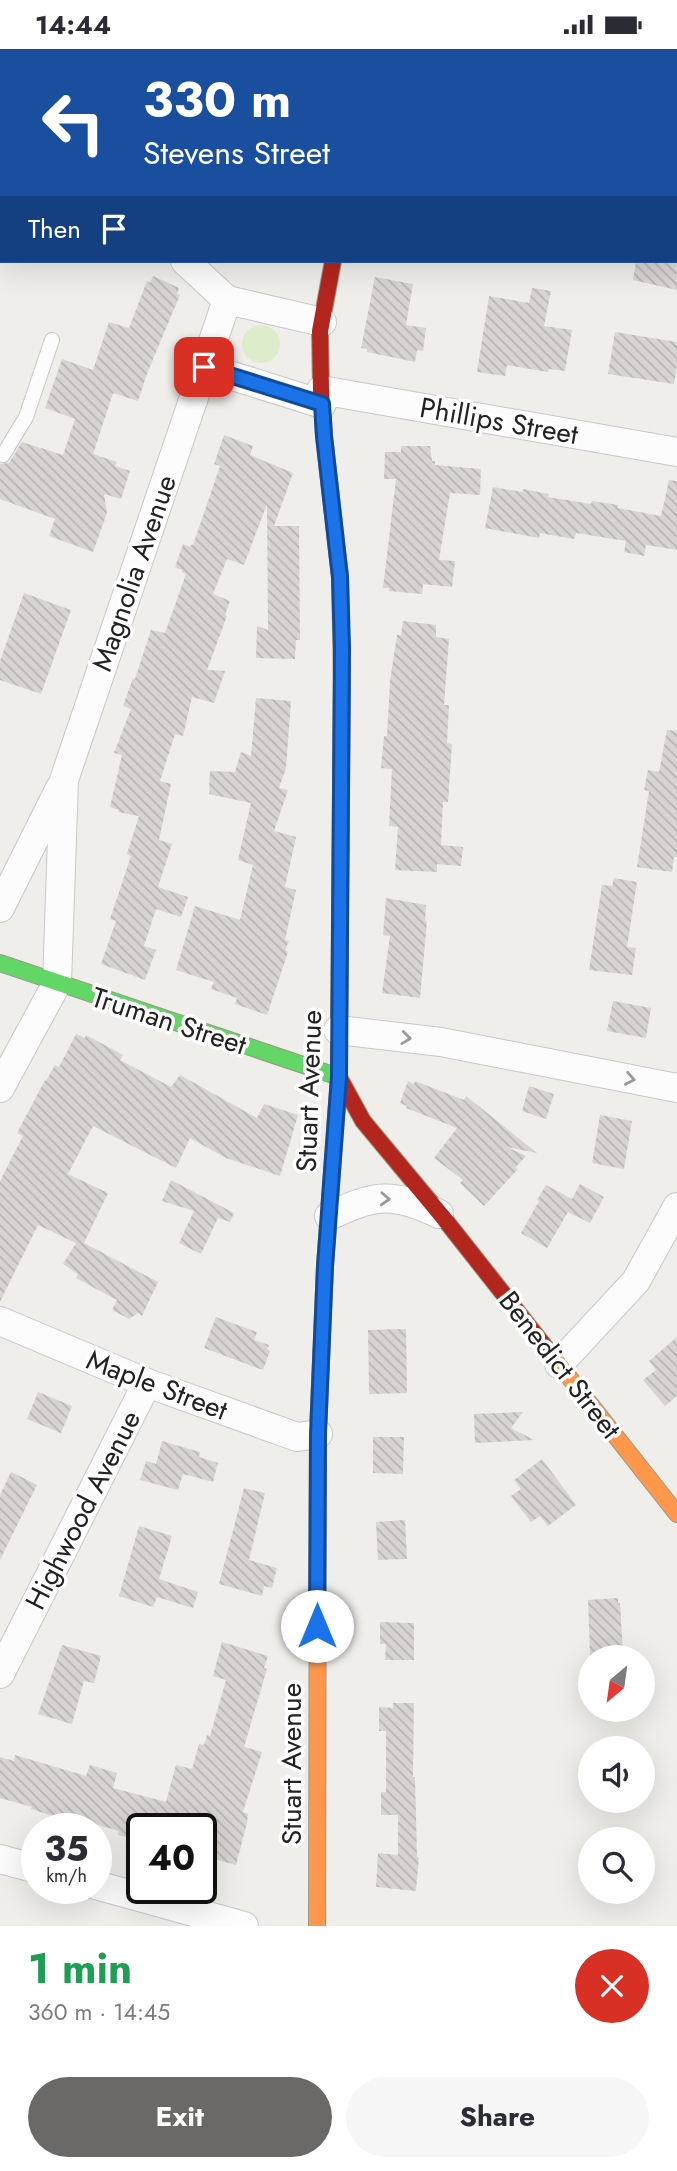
<!DOCTYPE html>
<html lang="en">
<head>
<meta charset="utf-8">
<style>
	body { margin:0; font-family:Jost,sans-serif; background:#f7f7f7; color:#2b2b33; height:100vh; display:flex; flex-direction:column; font-size:26px; white-space:nowrap }
	* { box-sizing:border-box; margin:0 }
	p { font-size:23px; color:#7c7c81 }
	.icon { flex:none; width:38px; height:38px; fill:none; stroke:currentColor; stroke-width:2; stroke-linecap:round; stroke-linejoin:round }
	.map { position:relative; height:1877px; overflow:hidden }
	.panel { display:flex; flex-direction:column; background:#fff; flex:1 }
	.panel>* { flex:none }
	.hud { position:absolute; left:0px; top:0px; width:677px; height:214px; box-shadow:0 7px 28px #0002; background:#1a4fa0; color:#fff; overflow:hidden }
	.needle { width:46px; rotate:209deg }
	.tools { position:absolute; left:578px; top:1596px; display:grid; gap:14px }
	.tools a { display:grid; place-items:center; width:77px; height:77px; border-radius:50%; background:#fff; box-shadow:0 7px 28px #0002; font-size:35px }
	.speed { position:absolute; left:21px; top:1764px; display:flex; gap:14px; font-size:35px; font-weight:700; text-align:center }
	.speed>* { display:grid; place-content:center; width:91px; height:91px; border-radius:50%; background:#fff; box-shadow:0 7px 28px #0002; line-height:1 }
	.speed small { font-size:18px; font-weight:400 }
	.speed .limit { border:4px solid #111; border-radius:10px; background:#fff; color:#111 }
	.pin { position:absolute; display:grid; place-items:center; width:60px; height:60px; color:#fff; margin:-30px; border-radius:14px; box-shadow:0 4px 10px #0006 }
	.me { position:absolute; width:77px; margin:-38px; rotate:0deg; stroke-linejoin:round; filter:drop-shadow(0 0 5px #0008) }
	.turn { display:flex; align-items:center; gap:24px; height:147px; padding:0 28px; font-size:32px }
	.turn .icon { width:91px; height:91px; stroke-width:2.5 }
	.turn b { display:block; font-size:49px; line-height:60px }
	.then { display:flex; align-items:center; height:66px; padding:0 28px; background:#0003; gap:14px; font-size:26px }
	.round { display:grid; place-items:center; flex:none; width:74px; height:74px; border-radius:37px; background:#f7f7f7 }
	.overview { display:flex; align-items:center; justify-content:space-between; height:119px; padding:0 28px }
	h1 { font-size:42px; font-weight:700; line-height:52px; color:#1e9e55 }
	.button { display:flex; gap:14px; margin-top:auto; padding:14px 28px }
	.button a { flex:1; height:80px; border-radius:42px; background:#6a6968; color:#fff; font-size:28px; font-weight:700; line-height:80px; text-align:center }
	.button a+a { background:#f7f7f7; color:#2b2b33 }
	.status { display:flex; justify-content:space-between; align-items:center; height:49px; padding:0 35px; background:#fff; direction:ltr }
	.status svg { height:19px; fill:currentColor }
	.map>svg:first-child { display:block }
	.grass { fill:#ddeccb }
	.building { fill:url(#building-back-hatch) }
	.lines { fill:none; stroke-linecap:round; stroke-linejoin:round }
	.lane-casing { stroke:#c9c8c7; stroke-width:16 }
	.street-casing { stroke:#c9c8c7; stroke-width:30 }
	.fast-casing { stroke:#999a82; stroke-width:18 }
	.slow-casing { stroke:#999a82; stroke-width:18 }
	.jam-casing { stroke:#999a82; stroke-width:18 }
	.lane { stroke:#fdfcfc; stroke-width:14 }
	.street { stroke:#fdfcfc; stroke-width:28 }
	.fast { stroke:#63d668; stroke-width:16 }
	.slow { stroke:#ff974d; stroke-width:16 }
	.jam { stroke:#b3261e; stroke-width:16 }
	.oneway { stroke:#9a9a9a }
	.route-casing { stroke:#114b97; stroke-width:18 }
	.route { stroke:#1a73e8; stroke-width:12 }
	.labels { text-anchor:middle; dominant-baseline:central; stroke-width:7; stroke-linejoin:round; paint-order:stroke }
	.street-label { font-size:28px; fill:#222; stroke:#fff }
</style>
</head>
<body>
<div class="status"><b>14:44</b><svg viewBox="0 0 49 12"><path d="M0 12V9h3v3zM5 12V6h3v6zM10 12V3h3v9zM15 12V0h3v12zM26 1h20v11H26zM47 4h2v5h-2z"/></svg></div>
<div class="map">
<svg width="677" height="1877" viewBox="0 0 677 1877">
	<defs>
		<pattern id="building-back-hatch" width="6" height="6" patternUnits="userSpaceOnUse" patternTransform="scale(1.75)"><rect width="6" height="6" fill="#d7d4d2"/><path d="M-1 5l2 2M0 0l6 6M5-1l2 2" fill="none" stroke="#b8b6b4"/></pattern>
	</defs>
	<rect width="100%" height="100%" fill="#f0eeeb"/>
	<circle class="grass" cx="261" cy="295" r="19"/>
	<g class="building">
		<path d="M 676,186 L 677,241 L 633,231 L 636,212 L 676,212 Z"/>
		<path d="M 153,227 L 179,239 L 177,245 L 180,246 L 148,322 L 138,352 L 113,344 L 93,405 L 117,413 L 115,417 L 130,422 L 121,450 L 104,445 L 107,464 L 93,503 L 49,487 L 55,470 L 0,450 L 0,415 L 9,414 L 22,393 L 63,406 L 75,370 L 45,359 L 62,310 L 93,321 L 109,273 L 129,279 L 147,232 L 150,234 Z"/>
		<path d="M 375,228 L 413,235 L 406,276 L 426,279 L 423,302 L 417,301 L 415,313 L 367,303 L 367,300 L 361,299 Z"/>
		<path d="M 532,239 L 551,242 L 544,277 L 572,281 L 565,322 L 549,320 L 548,323 L 507,316 L 505,327 L 477,323 L 489,247 L 529,254 Z"/>
		<path d="M 615,283 L 677,293 L 677,315 L 674,335 L 608,325 Z"/>
		<path d="M 224,386 L 253,397 L 250,406 L 293,424 L 274,477 L 299,477 L 300,591 L 296,591 L 295,610 L 256,609 L 257,577 L 268,581 L 267,455 L 244,516 L 227,510 L 213,545 L 230,552 L 225,566 L 227,567 L 207,621 L 225,622 L 214,654 L 192,648 L 183,687 L 175,685 L 160,732 L 171,735 L 159,791 L 172,795 L 158,838 L 188,848 L 181,868 L 156,860 L 144,897 L 156,901 L 145,931 L 101,915 L 116,872 L 110,870 L 131,807 L 127,805 L 139,767 L 118,763 L 119,761 L 110,758 L 122,706 L 114,704 L 131,660 L 123,657 L 133,629 L 135,630 L 151,581 L 165,584 L 186,525 L 182,523 L 182,521 L 175,518 L 183,495 L 190,498 L 191,496 L 193,496 L 220,417 L 214,415 Z"/>
		<path d="M 401,397 L 430,397 L 432,412 L 435,412 L 435,416 L 481,420 L 480,446 L 450,444 L 439,511 L 455,512 L 452,538 L 423,535 L 422,545 L 389,542 L 389,539 L 383,539 L 396,430 L 384,430 L 385,403 L 401,403 Z"/>
		<path d="M 669,431 L 677,432 L 677,501 L 646,496 L 644,507 L 624,503 L 626,492 L 576,484 L 574,490 L 540,484 L 539,489 L 485,479 L 493,438 L 522,443 L 523,440 L 549,445 L 548,448 L 591,455 L 592,452 L 618,456 L 618,459 L 661,467 Z"/>
		<path d="M 24,544 L 71,561 L 41,645 L 0,631 L 0,612 Z"/>
		<path d="M 403,572 L 436,576 L 436,588 L 449,590 L 444,656 L 449,656 L 447,694 L 452,695 L 448,753 L 443,753 L 441,796 L 463,798 L 461,817 L 437,815 L 437,823 L 395,821 L 398,778 L 389,777 L 392,720 L 381,719 L 384,687 L 387,687 L 390,632 L 397,586 L 401,586 Z"/>
		<path d="M 256,649 L 291,652 L 286,719 L 279,739 L 288,741 L 274,782 L 296,788 L 285,838 L 296,841 L 285,891 L 289,892 L 285,901 L 288,903 L 267,966 L 235,955 L 237,949 L 211,940 L 214,933 L 176,921 L 195,857 L 240,871 L 253,816 L 238,811 L 251,754 L 209,745 L 210,722 L 235,723 L 241,703 L 251,707 Z"/>
		<path d="M 667,681 L 677,682 L 677,808 L 674,808 L 672,823 L 637,818 L 649,742 L 644,741 L 648,721 L 659,723 Z"/>
		<path d="M 614,829 L 637,833 L 627,898 L 636,899 L 632,926 L 589,921 L 602,836 L 612,837 Z"/>
		<path d="M 386,849 L 426,856 L 425,872 L 427,872 L 420,949 L 382,944 L 390,887 L 383,886 Z"/>
		<path d="M 613,952 L 651,959 L 646,989 L 607,982 Z"/>
		<path d="M 76,985 L 85,989 L 86,986 L 123,1006 L 120,1011 L 171,1038 L 180,1026 L 257,1069 L 264,1055 L 298,1066 L 280,1127 L 226,1109 L 190,1089 L 176,1119 L 93,1077 L 68,1125 L 108,1144 L 84,1194 L 158,1233 L 142,1267 L 138,1264 L 129,1270 L 112,1261 L 117,1251 L 76,1229 L 78,1225 L 63,1215 L 76,1194 L 38,1176 L 0,1253 L 0,1132 L 23,1087 L 17,1084 L 45,1031 L 46,1032 L 55,1016 L 59,1018 Z"/>
		<path d="M 408,1032 L 414,1035 L 415,1032 L 464,1051 L 466,1047 L 537,1104 L 507,1098 L 526,1107 L 515,1119 L 518,1120 L 484,1157 L 460,1134 L 463,1131 L 434,1109 L 457,1079 L 406,1059 L 407,1057 L 400,1054 Z"/>
		<path d="M 529,1037 L 554,1045 L 546,1070 L 522,1062 Z"/>
		<path d="M 600,1066 L 632,1072 L 624,1120 L 592,1114 Z"/>
		<path d="M 171,1131 L 234,1164 L 230,1173 L 218,1169 L 201,1205 L 179,1194 L 194,1162 L 162,1152 Z"/>
		<path d="M 580,1135 L 604,1148 L 590,1174 L 568,1163 L 547,1199 L 521,1184 L 539,1152 L 537,1151 L 546,1136 L 572,1150 Z"/>
		<path d="M 216,1268 L 257,1283 L 254,1291 L 269,1296 L 267,1300 L 270,1302 L 263,1321 L 204,1299 Z"/>
		<path d="M 406,1280 L 407,1344 L 369,1345 L 368,1281 Z"/>
		<path d="M 677,1288 L 677,1347 L 665,1357 L 643,1331 L 656,1321 L 649,1312 Z"/>
		<path d="M 38,1343 L 72,1357 L 61,1384 L 27,1370 Z"/>
		<path d="M 523,1363 L 511,1379 L 534,1391 L 475,1394 L 474,1365 Z"/>
		<path d="M 373,1388 L 404,1388 L 403,1425 L 373,1424 Z"/>
		<path d="M 162,1392 L 200,1403 L 199,1408 L 218,1414 L 213,1433 L 183,1425 L 178,1441 L 140,1431 L 146,1412 L 156,1415 Z"/>
		<path d="M 542,1410 L 576,1456 L 548,1477 L 540,1467 L 531,1473 L 511,1447 L 521,1440 L 514,1431 Z"/>
		<path d="M 11,1423 L 37,1436 L 0,1511 L 0,1446 Z"/>
		<path d="M 244,1439 L 265,1444 L 249,1511 L 277,1519 L 272,1539 L 264,1537 L 262,1547 L 219,1535 Z"/>
		<path d="M 405,1471 L 407,1510 L 378,1511 L 376,1473 Z"/>
		<path d="M 139,1477 L 172,1487 L 159,1530 L 198,1543 L 193,1559 L 157,1548 L 153,1558 L 119,1547 Z"/>
		<path d="M 618,1549 L 618,1554 L 620,1554 L 623,1605 L 590,1606 L 588,1551 Z"/>
		<path d="M 380,1573 L 414,1574 L 414,1611 L 385,1611 L 386,1595 L 380,1595 Z"/>
		<path d="M 222,1593 L 268,1607 L 264,1619 L 267,1620 L 244,1698 L 262,1703 L 243,1763 L 248,1765 L 247,1774 L 236,1816 L 207,1808 L 215,1780 L 142,1780 L 142,1792 L 118,1786 L 119,1782 L 61,1765 L 59,1769 L 31,1760 L 32,1758 L 0,1749 L 0,1708 L 14,1712 L 15,1706 L 86,1727 L 90,1716 L 117,1724 L 113,1739 L 166,1753 L 176,1716 L 192,1720 L 199,1695 L 204,1696 L 207,1686 L 210,1687 L 226,1631 L 213,1627 Z"/>
		<path d="M 62,1596 L 101,1607 L 94,1634 L 84,1632 L 72,1675 L 38,1665 Z"/>
		<path d="M 393,1654 L 414,1654 L 413,1728 L 415,1728 L 417,1808 L 419,1808 L 416,1842 L 376,1838 L 378,1804 L 398,1806 L 398,1766 L 381,1766 L 381,1743 L 386,1743 L 386,1682 L 379,1682 L 379,1658 L 393,1659 Z"/>
	</g>
	<g class="lines">
		<defs>
			<g id="lane">
				<path d="M 77,2 L 78,0"/>
				<path d="M 676,67 L 677,67"/>
				<path d="M 676,176 L 677,176"/>
				<path d="M 0,405 L 3,406 L 26,368 L 52,291"/>
			</g>
			<g id="street">
				<path d="M 0,88 L 2,89"/>
				<path d="M 185,212 L 227,251 L 322,273"/>
				<path d="M 204,318 L 322,355"/>
				<path d="M 321,341 L 677,403"/>
				<path d="M 0,859 L 60,739"/>
				<path d="M 338,981 L 441,993 L 677,1039"/>
				<path d="M 0,1039 L 57,934 L 64,731 L 227,251"/>
				<path d="M 329,1167 C 375,1146 391,1142 439,1165"/>
				<path d="M 0,1272 L 147,1334 L 297,1388 L 318,1385"/>
				<path d="M 559,1315 L 636,1232 L 677,1158"/>
				<path d="M 0,1625 L 147,1334"/>
				<path d="M 0,1810 L 37,1820"/>
				<path d="M 96,1836 L 244,1877"/>
			</g>
			<g id="fast">
				<path d="M 0,914 L 339,1028"/>
				<path d="M 318,1382 L 325,1217 L 339,1028 L 339,984"/>
			</g>
			<g id="slow">
				<path d="M 339,984 L 342,630"/>
				<path d="M 550,1304 L 677,1465"/>
				<path d="M 317,1877 L 318,1382"/>
			</g>
			<g id="jam">
				<path d="M 370,0 L 370,2"/>
				<path d="M 333,212 L 320,282 L 321,341 L 324,387 L 340,528 L 342,630"/>
				<path d="M 339,1028 L 363,1072 L 442,1167 L 550,1304"/>
			</g>
		</defs>
		<use href="#lane" class="lane-casing"/>
		<use href="#street" class="street-casing"/>
		<use href="#fast" class="fast-casing"/>
		<use href="#slow" class="slow-casing"/>
		<use href="#jam" class="jam-casing"/>
		<use href="#lane" class="lane"/>
		<use href="#street" class="street"/>
		<use href="#fast" class="fast"/>
		<use href="#slow" class="slow"/>
		<use href="#jam" class="jam"/>
	</g>
	<defs><path id="oneway-chevron" d="M-2-3.5L2.5 0L-2 3.5" fill="none" stroke-width="1.6" stroke-linecap="round" stroke-linejoin="round" transform="scale(1.75)"/></defs>
	<g class="oneway">
		<use href="#oneway-chevron" transform="translate(406 989) rotate(7)"/>
		<use href="#oneway-chevron" transform="translate(630 1030) rotate(11)"/>
		<use href="#oneway-chevron" transform="translate(385 1150) rotate(3)"/>
	</g>
	<g class="lines">
		<defs>
			<path id="route" d="M 204,318 L 322,355 L 324,387 L 340,528 L 342,599 L 339,1028 L 325,1217 L 318,1385 L 317,1577"/>
		</defs>
		<use href="#route" class="route-casing"/>
		<use href="#route" class="route"/>
	</g>
	<g class="labels">
		<g class="street-label">
			<text transform="translate(499 372) rotate(10)">Phillips Street</text>
			<text transform="translate(134 524) rotate(-71)">Magnolia Avenue</text>
			<text transform="translate(169 972) rotate(18)">Truman Street</text>
			<text transform="translate(309 1042) rotate(-88)">Stuart Avenue</text>
			<text transform="translate(560 1316) rotate(52)">Benedict Street</text>
			<text transform="translate(157 1336) rotate(21)">Maple Street</text>
			<text transform="translate(83 1461) rotate(-63)">Highwood Avenue</text>
			<text transform="translate(291 1715) rotate(-90)">Stuart Avenue</text>
		</g>
	</g>
</svg>
<div class="tools">
<a><svg class="needle" viewBox="-14 -14 28 28"><path d="M0-13l5 13h-10z" fill="#e53935"/><path d="M0 13l5-13h-10z" fill="#7c7c81"/></svg></a>
<a><svg class="icon" aria-label="sound" viewBox="0 0 24 24"><path d="M4 9h4l5-4v14l-5-4H4zM17 9q2 3 0 6"/></svg></a>
<a><svg class="icon" aria-label="search" viewBox="0 0 24 24"><circle cx="10" cy="10" r="6"/><path d="M15 15l6 6"/></svg></a>
</div>
<div class="speed"><div>35<small>km/h</small></div><div class="limit">40</div></div>
<div class="pin" style="left:204px;top:318px;background:#d93025"><svg class="icon" aria-label="arrive" viewBox="0 0 24 24"><path d="M6 21V4h12l-3 4 3 4H6"/></svg></div>
<svg class="me" style="left:317px;top:1577px" viewBox="-20 -20 40 40"><circle r="19" fill="#fff"/><path d="M0-13L10 11 0 6-10 11z" fill="#1a73e8"/></svg>
<div class="hud">
<div class="turn"><svg class="icon" aria-label="left" viewBox="0 0 24 24"><path d="M17 20v-9H6M10 6l-5 5 5 5"/></svg><div><b>330 m</b>Stevens Street</div></div>
<div class="then">Then<svg class="icon" aria-label="arrive" viewBox="0 0 24 24"><path d="M6 21V4h12l-3 4 3 4H6"/></svg></div>
</div>
</div>
<section class="panel">
<div class="overview"><div><h1>1 min</h1><p>360 m · 14:45</p></div><a class="round" style="background:#d93025;color:#fff"><svg class="icon" aria-label="close" viewBox="0 0 24 24"><path d="M6 6l12 12M18 6L6 18"/></svg></a></div>
<div class="button"><a>Exit</a><a>Share</a></div>
</section>
</body>
</html>
